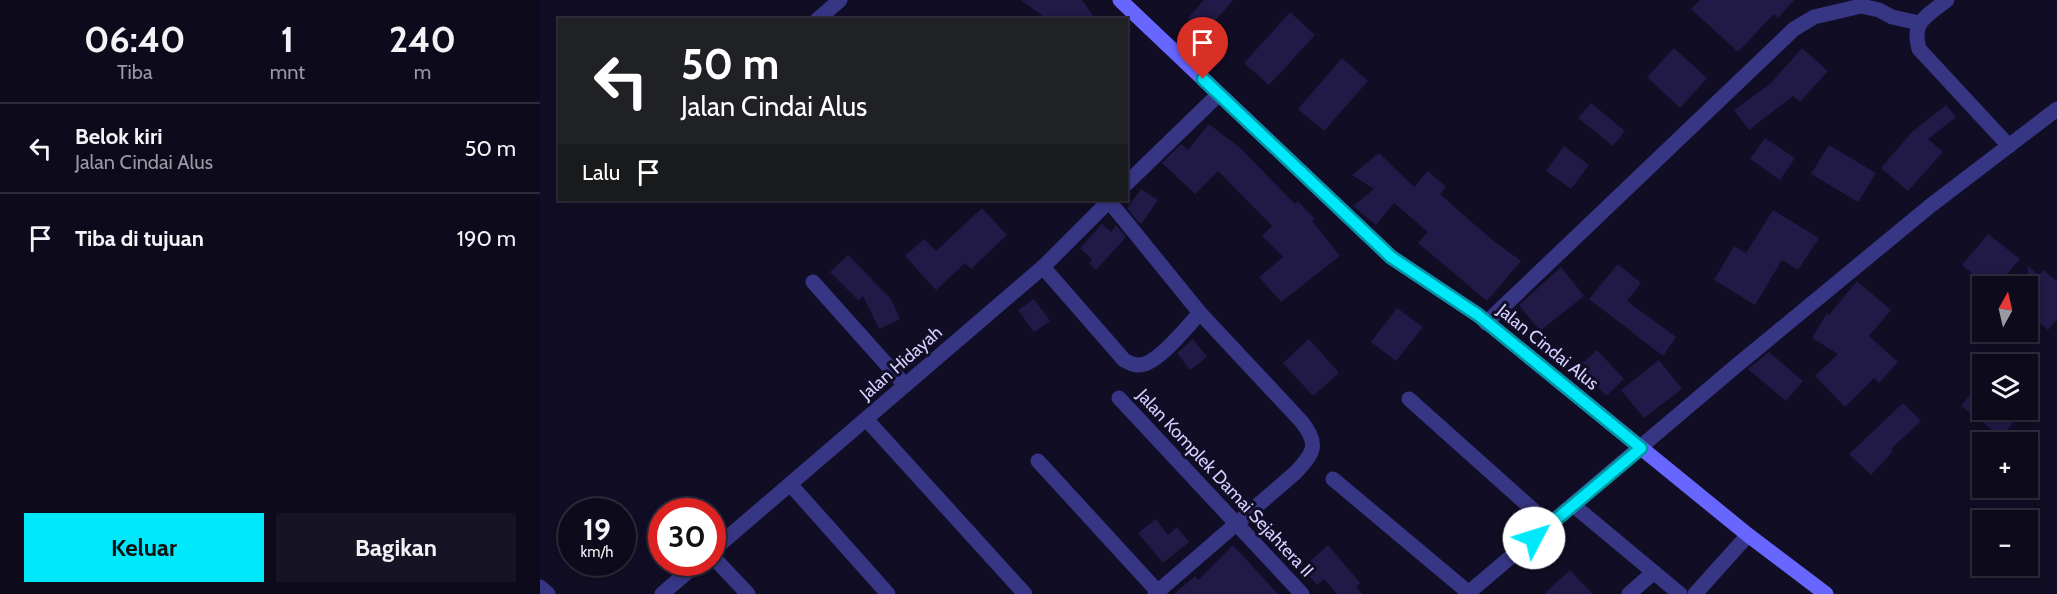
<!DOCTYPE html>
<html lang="id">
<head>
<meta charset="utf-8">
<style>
	body { margin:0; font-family:Cabin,sans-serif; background:#161324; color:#f1f3f6; height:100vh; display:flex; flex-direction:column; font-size:22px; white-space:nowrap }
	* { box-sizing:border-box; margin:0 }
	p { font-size:20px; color:#9a9aa3 }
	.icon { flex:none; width:33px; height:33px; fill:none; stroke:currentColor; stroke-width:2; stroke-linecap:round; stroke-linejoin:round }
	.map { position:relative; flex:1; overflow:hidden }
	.drawer { display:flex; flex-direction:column; background:#0d0a1b; width:540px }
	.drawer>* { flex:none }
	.guide { position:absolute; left:18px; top:18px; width:570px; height:183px; border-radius:0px; box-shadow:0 3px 9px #0003,0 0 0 2px #2d2b3a; background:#202124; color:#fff; overflow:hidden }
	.needle { width:39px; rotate:8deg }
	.tools { position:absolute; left:1432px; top:276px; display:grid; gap:12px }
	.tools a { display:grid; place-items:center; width:66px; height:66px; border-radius:0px; background:#0d0a1b; box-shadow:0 3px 9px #0003,0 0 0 2px #2d2b3a; font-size:30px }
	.speed { position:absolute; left:18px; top:498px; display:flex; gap:12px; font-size:30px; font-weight:700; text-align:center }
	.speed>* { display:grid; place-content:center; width:78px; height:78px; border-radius:50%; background:#0d0a1b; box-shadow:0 3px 9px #0003,0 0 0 2px #2d2b3a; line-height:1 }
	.speed small { font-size:15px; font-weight:400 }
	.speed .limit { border:9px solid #d22; background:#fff; color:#111 }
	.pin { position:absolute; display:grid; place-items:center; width:51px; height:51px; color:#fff; margin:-62px -26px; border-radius:50% 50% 50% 0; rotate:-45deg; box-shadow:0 0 6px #0007 }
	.pin .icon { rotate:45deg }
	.me { position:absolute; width:66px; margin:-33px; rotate:50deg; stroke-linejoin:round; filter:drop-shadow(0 0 4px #0008) }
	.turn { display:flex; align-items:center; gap:21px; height:126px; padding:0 24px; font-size:27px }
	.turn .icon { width:78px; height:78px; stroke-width:2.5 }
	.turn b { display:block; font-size:42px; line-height:51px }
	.then { display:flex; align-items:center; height:57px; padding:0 24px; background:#0003; gap:12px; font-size:22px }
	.eta { display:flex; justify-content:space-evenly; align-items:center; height:102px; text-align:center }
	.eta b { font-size:36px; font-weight:700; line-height:42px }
	.button { display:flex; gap:12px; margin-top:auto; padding:12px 24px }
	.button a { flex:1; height:69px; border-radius:0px; background:#00e9fb; color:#111; font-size:24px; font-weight:700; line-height:69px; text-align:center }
	.button a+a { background:#161324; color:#f1f3f6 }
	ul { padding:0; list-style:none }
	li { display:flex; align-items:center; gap:18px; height:90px; padding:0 24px; border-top:2px solid #2d2b3a }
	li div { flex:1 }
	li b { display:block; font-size:22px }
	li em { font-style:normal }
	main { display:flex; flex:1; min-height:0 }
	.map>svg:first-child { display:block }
	.building { fill:#211946 }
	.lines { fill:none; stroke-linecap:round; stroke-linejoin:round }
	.street { stroke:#373685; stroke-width:15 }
	.secondary { stroke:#6767ff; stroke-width:15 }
	.route-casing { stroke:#0097a3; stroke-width:15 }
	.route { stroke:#00e9fb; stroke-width:10 }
	.labels { text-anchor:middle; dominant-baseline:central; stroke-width:6; stroke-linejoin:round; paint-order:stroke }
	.street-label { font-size:18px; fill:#d4d0ff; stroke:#110d24 }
</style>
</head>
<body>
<main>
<section class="drawer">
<div class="eta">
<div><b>06:40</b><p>Tiba</p></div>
<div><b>1</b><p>mnt</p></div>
<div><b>240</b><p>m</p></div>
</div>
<ul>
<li><svg class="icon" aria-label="left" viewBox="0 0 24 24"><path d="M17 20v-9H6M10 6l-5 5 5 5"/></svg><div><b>Belok kiri</b><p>Jalan Cindai Alus</p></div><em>50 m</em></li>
<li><svg class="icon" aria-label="arrive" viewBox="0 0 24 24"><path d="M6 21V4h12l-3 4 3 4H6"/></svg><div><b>Tiba di tujuan</b></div><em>190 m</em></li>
</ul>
<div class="button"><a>Keluar</a><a>Bagikan</a></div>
</section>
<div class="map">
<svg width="1517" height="594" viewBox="0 0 1517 594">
	<rect width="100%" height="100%" fill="#110d24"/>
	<g class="building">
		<path d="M 481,0 L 542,0 L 556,20 L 508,20 Z"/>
		<path d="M 664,0 L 693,0 L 665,33 L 648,18 Z"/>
		<path d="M 1160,0 L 1254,0 L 1238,18 L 1234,14 L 1198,52 L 1151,9 Z"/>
		<path d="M 750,12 L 775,35 L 729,85 L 704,63 Z"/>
		<path d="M 1134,48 L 1167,78 L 1140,108 L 1107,77 Z"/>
		<path d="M 1262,48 L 1288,71 L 1260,102 L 1253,96 L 1209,130 L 1194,110 L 1231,83 Z"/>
		<path d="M 802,58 L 828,81 L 784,131 L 758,109 Z"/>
		<path d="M 1051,103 L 1085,131 L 1073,146 L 1038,118 Z"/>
		<path d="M 1406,105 L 1416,117 L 1388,139 L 1403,152 L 1368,191 L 1341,168 L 1371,133 Z"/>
		<path d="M 669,124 L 700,148 L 755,204 L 758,201 L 775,219 L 772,221 L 800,256 L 741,302 L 719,277 L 743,257 L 722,236 L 732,226 L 678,171 L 655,194 L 622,163 L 641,144 L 648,150 Z"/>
		<path d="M 1225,138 L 1255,158 L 1240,180 L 1210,159 Z"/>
		<path d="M 1289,145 L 1336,173 L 1318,202 L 1271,174 Z"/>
		<path d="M 1024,146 L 1049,165 L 1031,189 L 1006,171 Z"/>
		<path d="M 839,153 L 874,187 L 888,171 L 906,187 L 900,194 L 951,239 L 981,261 L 947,301 L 878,243 L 888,232 L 854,203 L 836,225 L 813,206 L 834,189 L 812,175 Z"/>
		<path d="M 601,189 L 618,200 L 602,223 L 599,223 L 587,208 Z"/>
		<path d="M 442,208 L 467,235 L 431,269 L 425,263 L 396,290 L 365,256 L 384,239 L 396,251 Z"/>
		<path d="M 1233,210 L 1279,238 L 1258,270 L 1242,260 L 1215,305 L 1174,280 L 1194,246 L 1206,253 Z"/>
		<path d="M 562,224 L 571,232 L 576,225 L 586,237 L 556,270 L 549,263 L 552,259 L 540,248 Z"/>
		<path d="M 1448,234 L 1480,259 L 1457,286 L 1447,286 L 1422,265 Z"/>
		<path d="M 308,255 L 351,299 L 360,319 L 339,329 L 323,296 L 319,301 L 290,272 Z"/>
		<path d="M 1078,264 L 1101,283 L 1087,301 L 1136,337 L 1123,356 L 1049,299 Z"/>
		<path d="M 1488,266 L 1499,275 L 1503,270 L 1517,281 L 1517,319 L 1508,330 L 1488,313 Z"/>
		<path d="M 1021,267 L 1044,296 L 1000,331 L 979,305 Z"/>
		<path d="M 1317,281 L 1351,310 L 1329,336 L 1358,362 L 1339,383 L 1334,378 L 1305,407 L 1275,376 L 1298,354 L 1272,338 L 1287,313 L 1289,315 Z"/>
		<path d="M 494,299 L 510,321 L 494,332 L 478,310 Z"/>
		<path d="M 857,308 L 883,327 L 856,361 L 831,342 Z"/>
		<path d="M 653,339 L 667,357 L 650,370 L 637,353 Z"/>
		<path d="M 769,339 L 799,373 L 773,396 L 743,363 Z"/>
		<path d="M 1057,350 L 1084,379 L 1066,396 L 1038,367 Z"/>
		<path d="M 1229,352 L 1263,381 L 1246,401 L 1208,369 Z"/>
		<path d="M 1119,360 L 1142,389 L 1104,418 L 1081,390 Z"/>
		<path d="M 1443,377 L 1443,410 L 1483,410 L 1462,437 L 1421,406 Z"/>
		<path d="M 1363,403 L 1381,421 L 1351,449 L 1353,451 L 1331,475 L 1309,454 Z"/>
		<path d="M 616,519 L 628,535 L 637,527 L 649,542 L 623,563 L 598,533 Z"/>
		<path d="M 693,545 L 738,594 L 634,594 L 655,576 L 658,580 Z"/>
		<path d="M 788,545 L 820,583 L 816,587 L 822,594 L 797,594 L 784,579 L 777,585 L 762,568 Z"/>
		<path d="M 1030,570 L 1053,594 L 1004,594 Z"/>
	</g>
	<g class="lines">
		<g class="street">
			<path d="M 1407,0 C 1387,16 1371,21 1379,49 L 1469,146"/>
			<path d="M 277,20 L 300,0"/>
			<path d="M 586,184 L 679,94"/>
			<path d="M 569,201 L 660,313 L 761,421 C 780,444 774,453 755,473 L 615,594"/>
			<path d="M 503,267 L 584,360 C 588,362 593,365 598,365 C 617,366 647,326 660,313"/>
			<path d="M 273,282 L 365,385"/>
			<path d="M 946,323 L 1254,29 L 1274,17 L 1321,6 L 1339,10 L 1352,17 L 1379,23"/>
			<path d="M 579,398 L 762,594"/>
			<path d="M 869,399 L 1010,525"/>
			<path d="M 326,419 L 485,594"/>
			<path d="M 498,461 L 620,594"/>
			<path d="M 793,479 L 929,593"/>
			<path d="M 250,484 L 348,594"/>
			<path d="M 1033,505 L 1140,594"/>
			<path d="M 172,551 L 503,267 L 570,200"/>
			<path d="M 172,556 L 208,594"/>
			<path d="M 0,587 L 8,594"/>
			<path d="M 122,594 L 159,562"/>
			<path d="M 927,594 L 1196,366 L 1390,206 L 1517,109"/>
			<path d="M 1089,594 L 1114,572"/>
			<path d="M 1155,594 L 1208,535"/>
		</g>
		<path class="secondary" d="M 580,0 L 851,257 L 938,315 L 1208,535 L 1286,594"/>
	</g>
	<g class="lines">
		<defs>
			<path id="route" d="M 663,79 L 851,257 L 938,315 L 1101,448 L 994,538"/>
		</defs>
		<use href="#route" class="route-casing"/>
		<use href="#route" class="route"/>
	</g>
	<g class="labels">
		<g class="street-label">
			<text transform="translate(1008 347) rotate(39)">Jalan Cindai Alus</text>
			<text transform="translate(361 363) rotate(-41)">Jalan Hidayah</text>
			<text transform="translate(685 483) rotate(47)">Jalan Komplek Damai Sejahtera II</text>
		</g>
	</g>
</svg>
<div class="tools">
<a><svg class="needle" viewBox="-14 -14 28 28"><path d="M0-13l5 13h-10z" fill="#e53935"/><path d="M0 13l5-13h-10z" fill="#9a9aa3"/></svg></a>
<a><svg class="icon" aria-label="layers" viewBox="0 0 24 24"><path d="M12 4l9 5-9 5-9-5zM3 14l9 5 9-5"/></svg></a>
<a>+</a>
<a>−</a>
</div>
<div class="speed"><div>19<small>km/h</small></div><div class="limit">30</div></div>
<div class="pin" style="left:663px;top:79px;background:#d93025"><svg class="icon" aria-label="arrive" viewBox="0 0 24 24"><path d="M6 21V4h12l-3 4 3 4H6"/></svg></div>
<svg class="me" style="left:994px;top:538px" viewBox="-20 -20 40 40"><circle r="19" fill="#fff"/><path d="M0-13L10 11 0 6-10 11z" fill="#00e9fb"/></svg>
<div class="guide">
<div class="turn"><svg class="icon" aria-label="left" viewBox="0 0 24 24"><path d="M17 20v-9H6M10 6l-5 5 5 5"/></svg><div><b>50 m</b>Jalan Cindai Alus</div></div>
<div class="then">Lalu<svg class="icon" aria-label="arrive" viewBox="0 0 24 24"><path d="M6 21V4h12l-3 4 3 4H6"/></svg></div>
</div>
</div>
</main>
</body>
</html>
